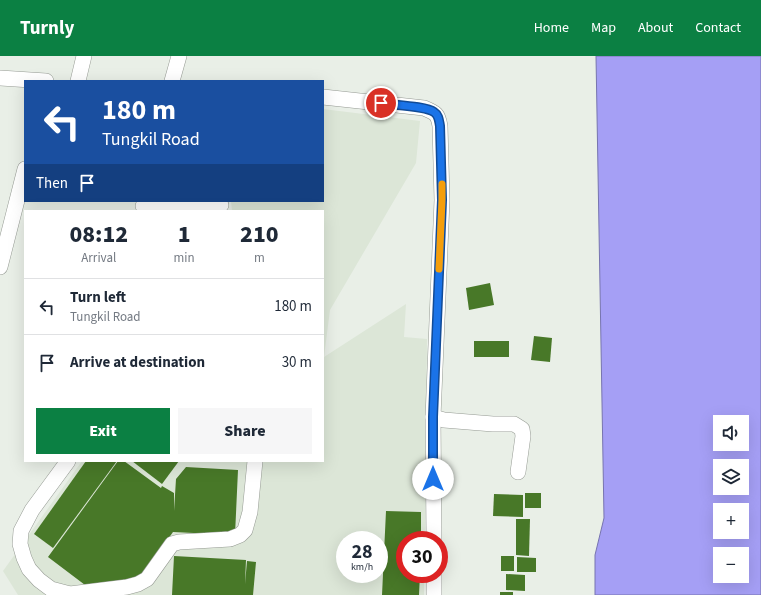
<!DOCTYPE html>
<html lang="en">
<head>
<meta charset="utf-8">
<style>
	body { margin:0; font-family:"Source Sans 3",sans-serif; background:#f6f6f7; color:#1f2937; height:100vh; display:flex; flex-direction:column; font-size:15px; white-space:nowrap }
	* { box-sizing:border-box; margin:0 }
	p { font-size:13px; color:#747a83 }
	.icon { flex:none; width:22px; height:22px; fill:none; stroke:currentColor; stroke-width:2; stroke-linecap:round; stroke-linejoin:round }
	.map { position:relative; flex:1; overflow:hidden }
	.panel { position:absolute; left:24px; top:154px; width:300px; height:252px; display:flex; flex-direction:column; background:#fff; border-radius:0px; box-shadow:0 4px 16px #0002 }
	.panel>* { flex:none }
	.hud { position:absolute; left:24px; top:24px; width:300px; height:122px; border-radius:0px; box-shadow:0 4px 16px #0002; background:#1a4fa0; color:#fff; overflow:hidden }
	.fabs { position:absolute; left:713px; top:359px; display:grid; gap:8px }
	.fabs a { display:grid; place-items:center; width:36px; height:36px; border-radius:0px; background:#fff; box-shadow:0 4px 16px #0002; font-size:20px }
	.speed { position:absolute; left:336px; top:475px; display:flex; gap:8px; font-size:20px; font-weight:700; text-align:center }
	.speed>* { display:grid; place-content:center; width:52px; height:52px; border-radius:50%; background:#fff; box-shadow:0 4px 16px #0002; line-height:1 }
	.speed small { font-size:10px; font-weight:400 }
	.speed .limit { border:6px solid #d22; background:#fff; color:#111 }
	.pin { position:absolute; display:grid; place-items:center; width:34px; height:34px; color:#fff; margin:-17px; border:2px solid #fff; border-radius:50%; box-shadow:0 1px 4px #0007 }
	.me { position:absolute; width:44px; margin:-22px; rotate:0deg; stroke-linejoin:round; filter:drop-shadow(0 0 3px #0008) }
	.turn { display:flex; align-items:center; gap:14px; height:84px; padding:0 12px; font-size:18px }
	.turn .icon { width:52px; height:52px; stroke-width:2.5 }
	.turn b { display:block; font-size:28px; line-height:34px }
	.then { display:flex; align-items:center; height:38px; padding:0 12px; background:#0003; gap:8px; font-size:15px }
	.eta { display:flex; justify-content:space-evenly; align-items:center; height:68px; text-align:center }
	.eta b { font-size:24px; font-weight:800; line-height:28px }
	.action { display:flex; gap:8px; margin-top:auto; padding:8px 12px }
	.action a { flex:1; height:46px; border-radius:0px; background:#0b8043; color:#fff; font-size:16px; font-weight:800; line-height:46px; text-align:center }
	.action a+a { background:#f6f6f7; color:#1f2937 }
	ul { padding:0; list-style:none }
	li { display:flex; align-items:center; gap:12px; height:56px; padding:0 12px; border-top:1px solid #e0e1e3 }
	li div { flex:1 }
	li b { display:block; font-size:15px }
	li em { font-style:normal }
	header { display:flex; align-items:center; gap:24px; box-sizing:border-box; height:56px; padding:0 20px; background:#0b8043; color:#fff }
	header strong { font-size:19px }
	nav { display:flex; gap:22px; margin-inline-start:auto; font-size:14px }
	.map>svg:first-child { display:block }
	.built { fill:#dce6d7; fill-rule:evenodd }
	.water { fill:#a59ff5; stroke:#7774af; fill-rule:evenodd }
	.building { fill:#487828 }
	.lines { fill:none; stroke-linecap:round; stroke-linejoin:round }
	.minor-casing { stroke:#969b94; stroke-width:16 }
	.minor { stroke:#fff; stroke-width:15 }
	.route-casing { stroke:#114b97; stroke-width:10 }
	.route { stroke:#1a73e8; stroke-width:7 }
	.slow { stroke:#f59e0b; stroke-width:7 }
</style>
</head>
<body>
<header>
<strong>Turnly</strong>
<nav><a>Home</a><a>Map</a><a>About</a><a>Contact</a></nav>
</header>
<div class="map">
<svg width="761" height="539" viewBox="0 0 761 539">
	<rect width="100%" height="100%" fill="#e9efe7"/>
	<path class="built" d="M 323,53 L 420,65 L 416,107 L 330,254 L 324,301 L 406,248 L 404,281 L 427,283 L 425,484 L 405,484 L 405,518 L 424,518 L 424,539 L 18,539 L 3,515 L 82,405 L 323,405 L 323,155 L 232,155 L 231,145 L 323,145 ZM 345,484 L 379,484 L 379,518 L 345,518 Z"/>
	<path class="water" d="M 596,0 L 761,0 L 761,539 L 595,539 L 595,499 L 604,462 ZM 720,366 L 742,366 L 742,388 L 720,388 ZM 720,410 L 742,410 L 742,432 L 720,432 ZM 720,454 L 742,454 L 742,476 L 720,476 ZM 720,498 L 742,498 L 742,520 L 720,520 Z"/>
	<g class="building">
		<path d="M 490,227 L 494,249 L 469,254 L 466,232 Z"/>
		<path d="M 534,280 L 552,282 L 550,306 L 531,304 Z"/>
		<rect x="474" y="285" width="35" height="16"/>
		<path d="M 86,405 L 117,405 L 53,492 L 34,478 Z"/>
		<path d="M 118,405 L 124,405 L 161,432 L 162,430 L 174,437 L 174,455 L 176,423 L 186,411 L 238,414 L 235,479 L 173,476 L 141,521 L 89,532 L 48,501 Z"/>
		<path d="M 132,405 L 179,405 L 162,428 Z"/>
		<rect x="525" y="437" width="16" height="15"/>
		<path d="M 494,438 L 523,439 L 523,461 L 493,460 Z"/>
		<path d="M 386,455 L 421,456 L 421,484 L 405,484 L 405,518 L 420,518 L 419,539 L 382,539 Z"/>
		<path d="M 516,463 L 530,463 L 529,500 L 516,499 Z"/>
		<path d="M 174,500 L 246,504 L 245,528 L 247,505 L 256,506 L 253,539 L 172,539 Z"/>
		<rect x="501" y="500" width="13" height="15"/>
		<path d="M 517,501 L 536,502 L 536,516 L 517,516 Z"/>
		<path d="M 506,518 L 525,519 L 525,535 L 506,534 Z"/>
		<rect x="500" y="536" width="13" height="3"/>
	</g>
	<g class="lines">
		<defs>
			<g id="minor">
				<path d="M 0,22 L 46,25"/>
				<path d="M 78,25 L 84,0"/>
				<path d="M 172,25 L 179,0"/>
				<path d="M 323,41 L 424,52 C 436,57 438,58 440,70 L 442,144 L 433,361 L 434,484"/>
				<path d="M 143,150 L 221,149"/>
				<path d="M 0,211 L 25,113"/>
				<path d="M 433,361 L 444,364 L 493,368 L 514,368 L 522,373 L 523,380 L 518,416"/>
				<path d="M 68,405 L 32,454 L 21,475 L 20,488 L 24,502 L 29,513 L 39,524 L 51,533 L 70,538 L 127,531 L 138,528 L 147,523 L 172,488 L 179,486 L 230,483 L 240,479 L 245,474 L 250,456 L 255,405"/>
				<path d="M 434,518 L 434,539"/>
			</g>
		</defs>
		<use href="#minor" class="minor-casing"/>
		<use href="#minor" class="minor"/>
	</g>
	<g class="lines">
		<defs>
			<path id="route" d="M 381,47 C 392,49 426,50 434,56 C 439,59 439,65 440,70 L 442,144 L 433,361 L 433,423"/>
		</defs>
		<use href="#route" class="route-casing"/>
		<use href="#route" class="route"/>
		<path class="slow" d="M 439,213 L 442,144 L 442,128"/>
	</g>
</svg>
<div class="fabs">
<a><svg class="icon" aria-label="sound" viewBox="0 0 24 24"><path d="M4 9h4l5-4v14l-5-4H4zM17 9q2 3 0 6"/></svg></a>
<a><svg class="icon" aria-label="layers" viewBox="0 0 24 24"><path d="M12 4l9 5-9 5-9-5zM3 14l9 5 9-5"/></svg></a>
<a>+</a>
<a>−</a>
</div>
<div class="speed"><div>28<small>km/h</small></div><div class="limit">30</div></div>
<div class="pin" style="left:381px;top:47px;background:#d93025"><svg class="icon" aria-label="arrive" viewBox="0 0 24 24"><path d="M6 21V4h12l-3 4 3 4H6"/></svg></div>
<svg class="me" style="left:433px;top:423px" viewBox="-20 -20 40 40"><circle r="19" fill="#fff"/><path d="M0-13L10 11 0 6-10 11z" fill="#1a73e8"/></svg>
<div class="hud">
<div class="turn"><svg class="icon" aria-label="left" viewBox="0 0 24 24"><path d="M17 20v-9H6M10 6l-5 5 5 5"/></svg><div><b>180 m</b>Tungkil Road</div></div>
<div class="then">Then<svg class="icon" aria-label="arrive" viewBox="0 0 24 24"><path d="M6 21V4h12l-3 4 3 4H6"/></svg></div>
</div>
<section class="panel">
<div class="eta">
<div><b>08:12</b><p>Arrival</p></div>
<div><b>1</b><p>min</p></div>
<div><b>210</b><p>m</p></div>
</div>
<ul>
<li><svg class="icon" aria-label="left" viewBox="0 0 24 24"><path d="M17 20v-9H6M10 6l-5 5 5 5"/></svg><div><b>Turn left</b><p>Tungkil Road</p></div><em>180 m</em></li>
<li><svg class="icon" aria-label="arrive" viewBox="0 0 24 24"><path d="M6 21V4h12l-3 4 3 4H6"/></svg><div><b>Arrive at destination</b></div><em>30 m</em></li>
</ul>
<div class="action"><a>Exit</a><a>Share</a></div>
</section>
</div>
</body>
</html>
